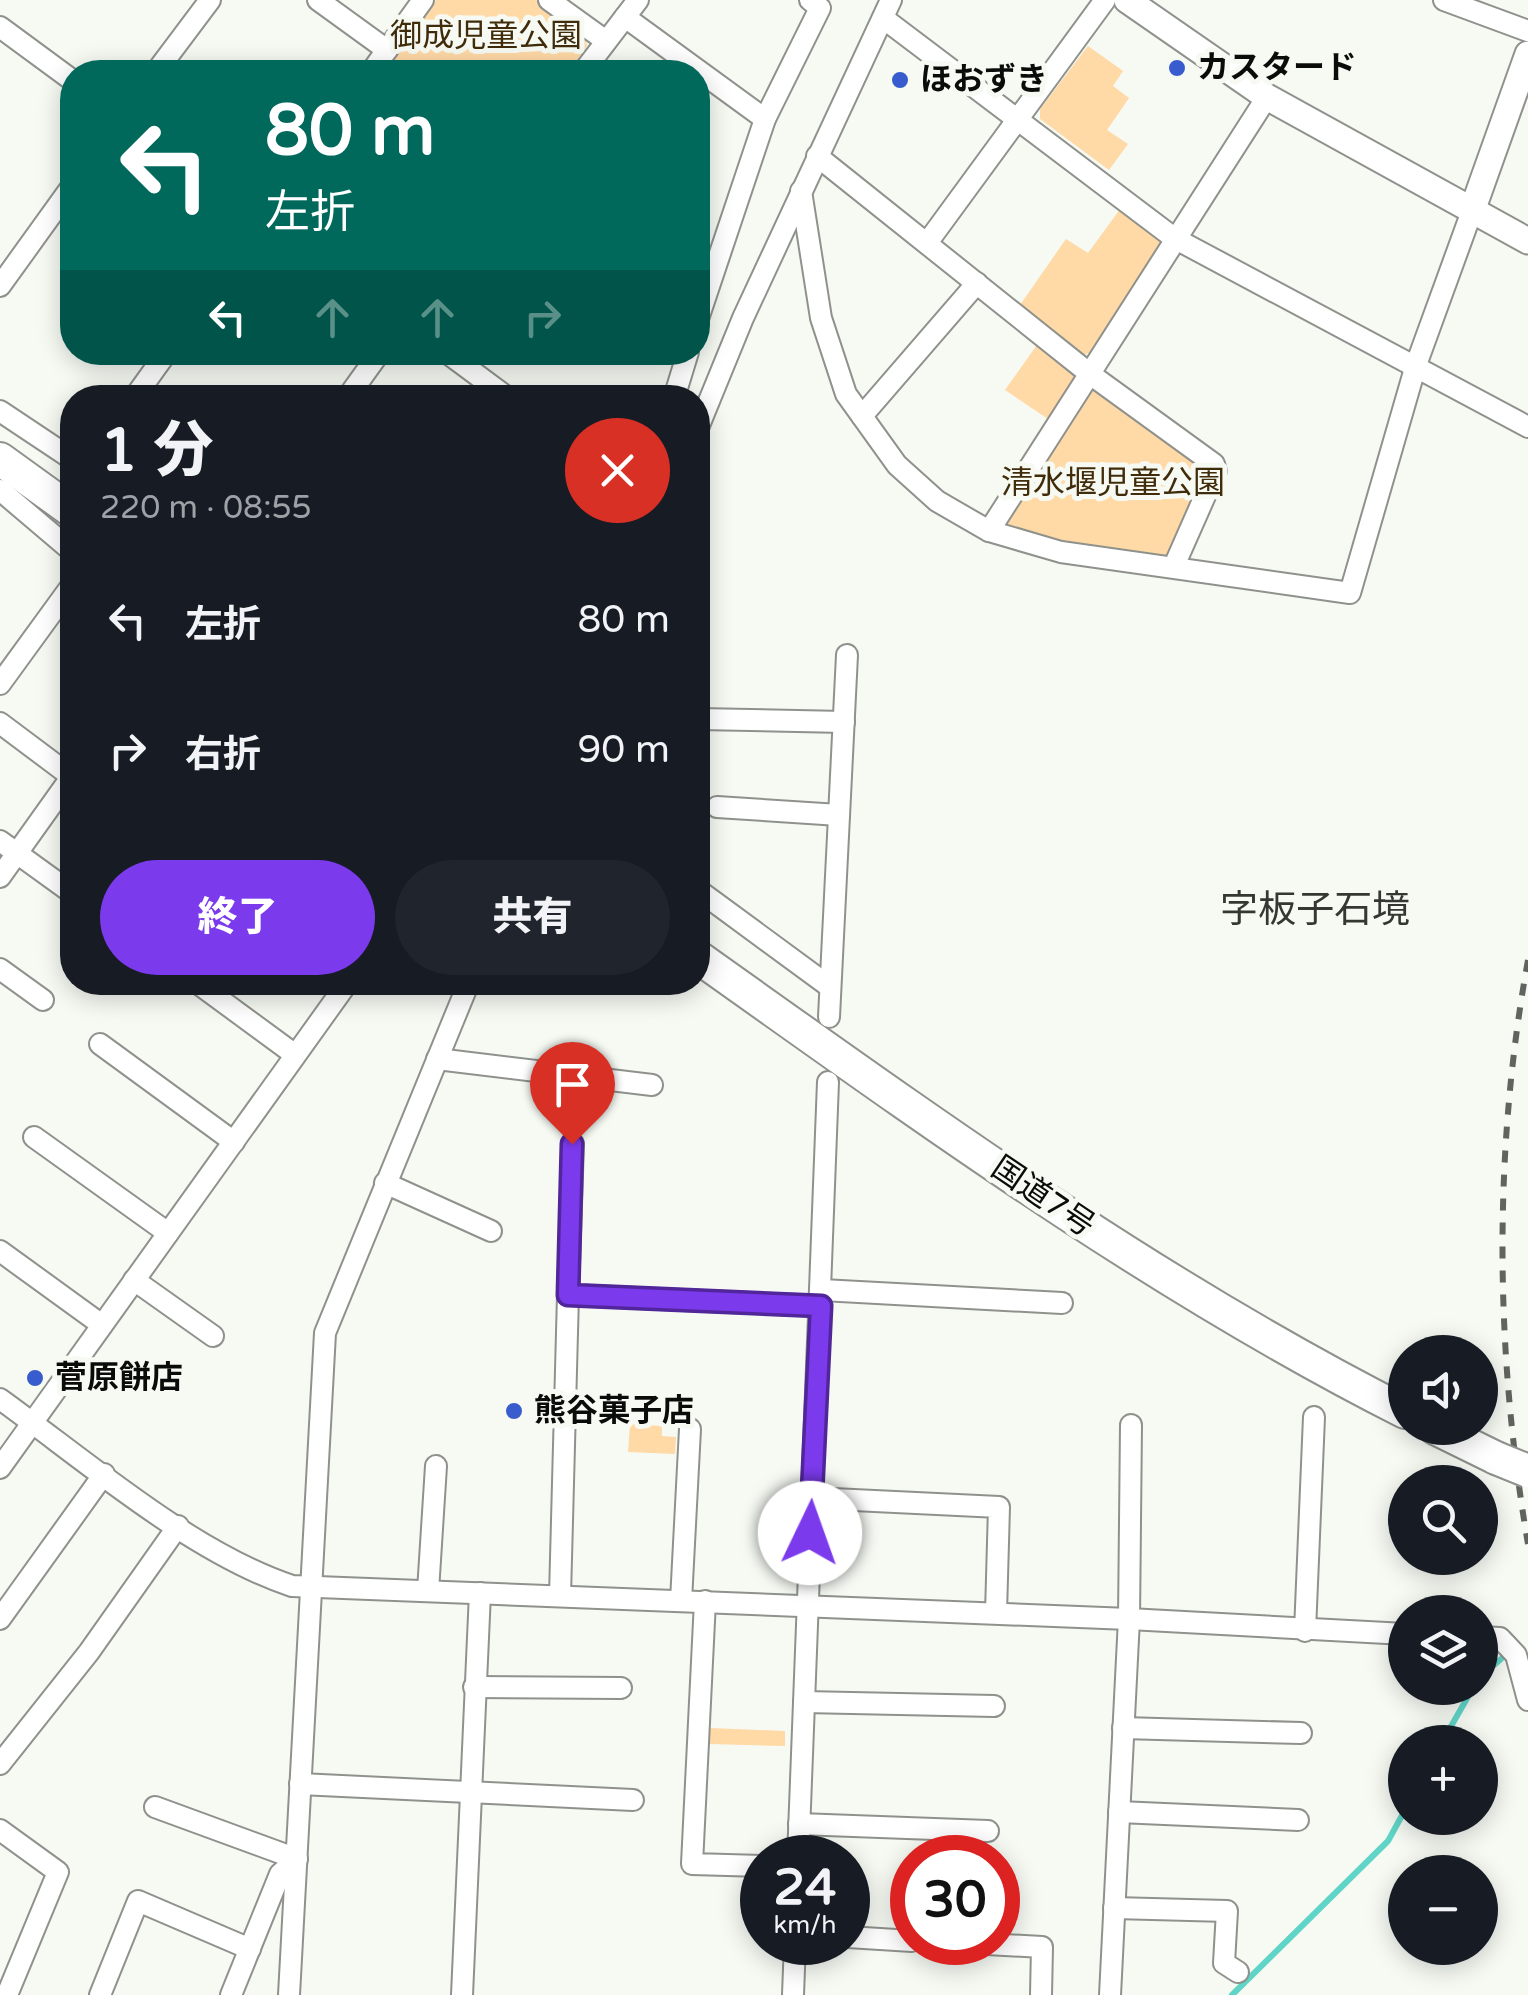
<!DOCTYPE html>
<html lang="ja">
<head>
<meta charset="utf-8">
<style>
	body { margin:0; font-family:"Varela Round","Noto Sans JP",sans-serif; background:#20242c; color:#f1f3f6; height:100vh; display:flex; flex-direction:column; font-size:38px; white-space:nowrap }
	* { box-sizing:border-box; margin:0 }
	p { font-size:32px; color:#9ea1a6 }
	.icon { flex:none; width:55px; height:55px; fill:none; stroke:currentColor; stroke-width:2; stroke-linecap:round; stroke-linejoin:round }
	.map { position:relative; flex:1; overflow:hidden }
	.side { position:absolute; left:60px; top:385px; width:650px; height:610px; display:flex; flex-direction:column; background:#171b24; border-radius:40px; box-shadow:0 5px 25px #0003 }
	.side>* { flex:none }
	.top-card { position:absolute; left:60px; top:60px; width:650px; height:305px; border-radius:40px; box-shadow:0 5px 25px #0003; background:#00695c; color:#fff; overflow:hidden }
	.fabs { position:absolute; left:1388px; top:1335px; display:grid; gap:20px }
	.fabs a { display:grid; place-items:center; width:110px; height:110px; border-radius:50%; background:#171b24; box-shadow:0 5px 25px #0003; font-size:50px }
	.speed { position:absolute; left:740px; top:1835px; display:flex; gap:20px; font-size:50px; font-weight:700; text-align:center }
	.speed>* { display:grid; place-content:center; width:130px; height:130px; border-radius:50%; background:#171b24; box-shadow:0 5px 25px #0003; line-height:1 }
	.speed small { font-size:25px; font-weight:400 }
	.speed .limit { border:15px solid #d22; background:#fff; color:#111 }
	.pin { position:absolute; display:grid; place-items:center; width:85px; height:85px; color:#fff; margin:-102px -42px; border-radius:50% 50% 50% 0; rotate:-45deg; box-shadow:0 0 10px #0007 }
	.pin .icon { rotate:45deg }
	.me { position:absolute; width:110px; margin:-55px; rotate:3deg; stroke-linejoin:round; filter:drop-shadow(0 0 8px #0008) }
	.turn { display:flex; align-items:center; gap:35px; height:210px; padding:0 40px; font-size:45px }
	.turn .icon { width:130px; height:130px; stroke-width:2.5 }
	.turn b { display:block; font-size:70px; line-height:85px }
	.lanes { display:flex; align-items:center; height:95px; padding:0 40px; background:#0003; justify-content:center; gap:50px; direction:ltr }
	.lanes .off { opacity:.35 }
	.round { display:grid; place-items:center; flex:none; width:105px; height:105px; border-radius:52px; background:#20242c }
	.head { display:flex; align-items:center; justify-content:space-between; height:170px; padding:0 40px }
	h1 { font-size:60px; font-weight:800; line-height:75px }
	.button { display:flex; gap:20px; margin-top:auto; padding:20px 40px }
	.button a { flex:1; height:115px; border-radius:60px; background:#7c3aed; color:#fff; font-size:40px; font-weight:800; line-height:115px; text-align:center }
	.button a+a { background:#20242c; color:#f1f3f6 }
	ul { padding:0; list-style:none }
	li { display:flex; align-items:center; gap:30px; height:130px; padding:0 40px }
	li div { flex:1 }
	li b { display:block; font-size:38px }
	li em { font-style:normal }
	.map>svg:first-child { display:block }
	.green { fill:#ffd9a6 }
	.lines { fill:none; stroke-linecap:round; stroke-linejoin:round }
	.stream { stroke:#60d5c7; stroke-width:6 }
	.minor-casing { stroke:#8f928c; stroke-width:24 }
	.tertiary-casing { stroke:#8f928c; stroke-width:29 }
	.trunk-casing { stroke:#8f928c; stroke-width:36 }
	.minor { stroke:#fff; stroke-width:20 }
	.tertiary { stroke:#fff; stroke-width:25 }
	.trunk { stroke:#fff; stroke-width:32 }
	.rail { stroke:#61635f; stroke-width:6; stroke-dasharray:12 12; stroke-linecap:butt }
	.trunk-bridge-casing { stroke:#8f928c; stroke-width:36; stroke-linecap:butt }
	.trunk-bridge { stroke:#fff; stroke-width:32 }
	.route-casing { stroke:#51269a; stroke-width:25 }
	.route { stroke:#7c3aed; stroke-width:18 }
	.poi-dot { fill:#385ccd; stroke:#f6faf3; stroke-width:4 }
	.labels { text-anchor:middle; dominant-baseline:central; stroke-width:10; stroke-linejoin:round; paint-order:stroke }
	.park-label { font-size:32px; fill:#402b0b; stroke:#f6faf3 }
	.poi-label { font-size:32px; font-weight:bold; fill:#0b0c0a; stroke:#f6faf3; text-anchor:start }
	.street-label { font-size:32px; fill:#0b0c0a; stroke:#f6faf3 }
	.quarter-label { font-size:38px; fill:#353832; stroke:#f6faf3 }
</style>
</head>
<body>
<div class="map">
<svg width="1528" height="1995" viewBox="0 0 1528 1995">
	<rect width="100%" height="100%" fill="#f6faf3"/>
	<g class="green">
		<path d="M 436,0 L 536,0 L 585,34 L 587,46 L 568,72 L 384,72 Z"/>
		<path d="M 1088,46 L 1123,71 L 1113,86 L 1129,98 L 1107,130 L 1128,144 L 1109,170 L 1040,119 L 1040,109 Z"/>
		<path d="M 1121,208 L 1158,234 L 1162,246 L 1094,351 L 1084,355 L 1020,305 L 1066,239 L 1088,253 Z"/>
		<path d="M 1039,342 L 1076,368 L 1076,380 L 1051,421 L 1005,390 Z"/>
		<path d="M 1090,381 L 1210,463 L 1167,561 L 1073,548 L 998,524 Z"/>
		<path d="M 630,1424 L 662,1426 L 662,1436 L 676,1437 L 675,1454 L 628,1452 Z"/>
		<path d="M 710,1728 L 785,1731 L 785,1746 L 709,1744 Z"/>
	</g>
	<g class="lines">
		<g class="stream">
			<path d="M 1480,1677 L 1501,1659"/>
			<path d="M 1442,1742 L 1473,1688"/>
			<path d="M 1232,1995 L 1388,1841 L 1405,1810"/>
		</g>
		<defs>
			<g id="minor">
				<path d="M 318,0 L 387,50"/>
				<path d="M 549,0 L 606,41"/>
				<path d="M 1444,0 L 1528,31"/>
				<path d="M 625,17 L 765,119"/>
				<path d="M 883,18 L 1174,238 L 1528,427"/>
				<path d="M 0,27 L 72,80"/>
				<path d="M 156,72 L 210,0"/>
				<path d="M 371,72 L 423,0"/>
				<path d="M 583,72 L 638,0"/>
				<path d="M 817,156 L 1090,374 L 1214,464 L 1216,471 L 1174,566"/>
				<path d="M 801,191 L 821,318 L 846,394 L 897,465 L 937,501 L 989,531 L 1061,552 L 1350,593 L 1416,365 L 1472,211"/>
				<path d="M 927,243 L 1105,0"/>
				<path d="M 0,286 L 72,186"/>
				<path d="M 698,319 L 765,119 L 820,8 L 810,0"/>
				<path d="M 446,352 L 508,398"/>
				<path d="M 134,398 L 167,352"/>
				<path d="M 347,398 L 380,352"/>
				<path d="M 674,398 L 688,352"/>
				<path d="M 0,411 L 72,459"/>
				<path d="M 862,416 L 977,283"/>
				<path d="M 698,428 L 743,318 L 891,0"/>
				<path d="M 0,490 L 72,551"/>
				<path d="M 989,531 L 1267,97"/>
				<path d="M 0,684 L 72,585"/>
				<path d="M 698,719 L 844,722"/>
				<path d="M 0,723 L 72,777"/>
				<path d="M 717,807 L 839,815"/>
				<path d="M 0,841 L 72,893"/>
				<path d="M 0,877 L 72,776"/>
				<path d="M 698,890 L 830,987"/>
				<path d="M 0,969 L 43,1000"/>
				<path d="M 196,982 L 294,1054"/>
				<path d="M 829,1017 L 847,655"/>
				<path d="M 100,1044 L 234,1142"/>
				<path d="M 437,1059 L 652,1085"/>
				<path d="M 34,1137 L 168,1233"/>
				<path d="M 385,1183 L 491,1231"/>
				<path d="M 0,1251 L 102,1325"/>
				<path d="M 134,1280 L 213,1336"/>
				<path d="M 822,1290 L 1062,1303"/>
				<path d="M 568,1295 L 573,1144"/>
				<path d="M 0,1399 C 86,1461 192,1553 292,1586 L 1129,1619 L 1405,1634"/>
				<path d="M 0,1468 L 348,982"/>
				<path d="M 812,1498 L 999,1507 L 996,1613"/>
				<path d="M 428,1591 L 436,1466"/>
				<path d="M 560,1596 L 568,1295 L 821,1306"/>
				<path d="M 681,1601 L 690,1429"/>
				<path d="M 705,1601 L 692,1864 L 762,1866"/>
				<path d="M 0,1619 L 104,1474"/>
				<path d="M 1305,1631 L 1314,1417"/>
				<path d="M 1480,1637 L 1500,1638 L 1516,1655 L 1528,1700"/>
				<path d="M 474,1687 L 621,1688"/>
				<path d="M 804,1702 L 994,1706"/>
				<path d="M 1123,1728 L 1301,1733"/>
				<path d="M 0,1764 L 89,1652 L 178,1526"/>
				<path d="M 300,1784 L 633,1800"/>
				<path d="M 155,1807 L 297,1859 L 280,1874 L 231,1995"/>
				<path d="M 1119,1812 L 1298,1820"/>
				<path d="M 799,1824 L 988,1831"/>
				<path d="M 0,1830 L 58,1872 L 7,1995"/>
				<path d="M 798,1858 L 828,1082"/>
				<path d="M 1114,1908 L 1227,1911 L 1224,1963 L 1238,1972"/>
				<path d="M 848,1937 L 912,1941"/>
				<path d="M 950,1942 L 1042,1947 L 1041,1995"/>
				<path d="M 100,1995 L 138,1901 L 250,1949"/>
				<path d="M 289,1995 L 325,1333 L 469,982"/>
				<path d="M 462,1995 L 480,1593"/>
				<path d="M 793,1995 L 795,1942"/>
				<path d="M 1110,1995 L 1129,1619 L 1131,1425"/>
			</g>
			<g id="tertiary">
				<path d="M 1127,0 L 1267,97 L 1528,241"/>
				<path d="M 1472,211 L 1528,54"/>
			</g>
			<g id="trunk">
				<path d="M 0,459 L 72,511"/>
				<path d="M 698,957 C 926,1119 1154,1285 1405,1412"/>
				<path d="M 1435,1428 L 1496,1458"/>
			</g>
		</defs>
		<use href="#minor" class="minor-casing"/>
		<use href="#tertiary" class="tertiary-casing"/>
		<use href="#trunk" class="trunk-casing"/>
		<use href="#minor" class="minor"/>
		<use href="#tertiary" class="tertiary"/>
		<use href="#trunk" class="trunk"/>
		<path class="rail" d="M 1528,960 C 1493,1152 1495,1352 1528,1544"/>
		<defs>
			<path id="trunk-bridge" d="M 1496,1458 L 1528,1471"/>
		</defs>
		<use href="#trunk-bridge" class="trunk-bridge-casing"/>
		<use href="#trunk-bridge" class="trunk-bridge"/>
	</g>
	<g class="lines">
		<defs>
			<path id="route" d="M 572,1144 L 568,1295 L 821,1306 L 810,1533"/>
		</defs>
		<use href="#route" class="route-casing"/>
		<use href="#route" class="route"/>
	</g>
	<g class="poi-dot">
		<circle cx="1177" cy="68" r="10"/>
		<circle cx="900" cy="80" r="10"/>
		<circle cx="35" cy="1378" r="10"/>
		<circle cx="514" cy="1411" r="10"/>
	</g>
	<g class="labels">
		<g class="park-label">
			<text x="486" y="36">御成児童公園</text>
			<text x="1113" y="483">清水堰児童公園</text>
		</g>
		<g class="poi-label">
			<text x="1197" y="68">カスタード</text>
			<text x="920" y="80">ほおずき</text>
			<text x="55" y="1378">菅原餅店</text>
			<text x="534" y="1411">熊谷菓子店</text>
		</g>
		<g class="street-label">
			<text transform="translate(1043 1197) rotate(34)">国道7号</text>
		</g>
		<g class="quarter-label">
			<text x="1315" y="910">字板子石境</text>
		</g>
	</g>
</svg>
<div class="fabs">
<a><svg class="icon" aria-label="sound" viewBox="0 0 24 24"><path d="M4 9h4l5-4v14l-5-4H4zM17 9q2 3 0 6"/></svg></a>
<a><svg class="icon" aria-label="search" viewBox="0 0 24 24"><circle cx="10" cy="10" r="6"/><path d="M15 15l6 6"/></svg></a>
<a><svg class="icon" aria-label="layers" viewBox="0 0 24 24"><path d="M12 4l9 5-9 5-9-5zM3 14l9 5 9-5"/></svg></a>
<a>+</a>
<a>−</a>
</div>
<div class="speed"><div>24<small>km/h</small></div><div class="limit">30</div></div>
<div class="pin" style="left:572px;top:1144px;background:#d93025"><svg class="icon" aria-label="arrive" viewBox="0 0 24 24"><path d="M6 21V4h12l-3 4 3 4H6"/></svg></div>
<svg class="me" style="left:810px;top:1533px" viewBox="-20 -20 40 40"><circle r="19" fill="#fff"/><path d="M0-13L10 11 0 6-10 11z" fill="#7c3aed"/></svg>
<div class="top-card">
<div class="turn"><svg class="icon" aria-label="left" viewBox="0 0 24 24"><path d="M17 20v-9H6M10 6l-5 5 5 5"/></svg><div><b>80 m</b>左折</div></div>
<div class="lanes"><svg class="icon" aria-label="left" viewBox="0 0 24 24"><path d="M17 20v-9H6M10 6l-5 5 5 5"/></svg><svg class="icon off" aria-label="ahead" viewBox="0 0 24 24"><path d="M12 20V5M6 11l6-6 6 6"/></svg><svg class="icon off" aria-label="ahead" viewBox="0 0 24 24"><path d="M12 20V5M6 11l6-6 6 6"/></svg><svg class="icon off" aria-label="right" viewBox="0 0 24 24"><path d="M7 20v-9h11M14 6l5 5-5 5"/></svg></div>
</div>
<section class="side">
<div class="head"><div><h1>1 分</h1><p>220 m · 08:55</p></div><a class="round" style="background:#d93025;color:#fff"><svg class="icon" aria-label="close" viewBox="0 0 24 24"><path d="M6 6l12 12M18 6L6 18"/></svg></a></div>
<ul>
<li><svg class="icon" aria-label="left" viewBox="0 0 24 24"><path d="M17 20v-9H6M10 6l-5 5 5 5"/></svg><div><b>左折</b></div><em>80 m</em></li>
<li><svg class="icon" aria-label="right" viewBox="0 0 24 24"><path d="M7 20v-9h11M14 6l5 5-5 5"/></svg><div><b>右折</b></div><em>90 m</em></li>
</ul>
<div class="button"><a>終了</a><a>共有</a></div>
</section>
</div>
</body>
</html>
